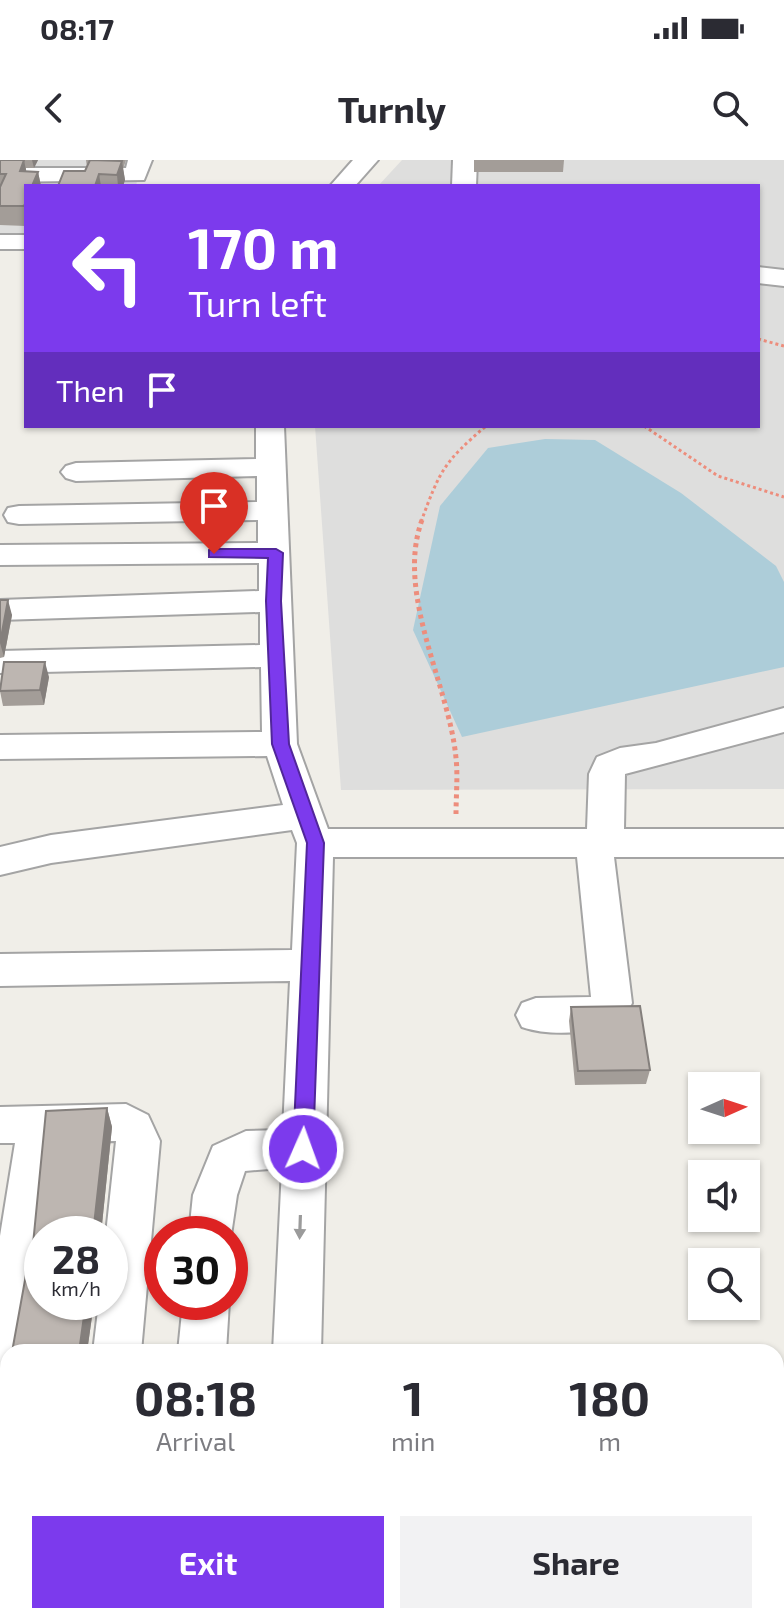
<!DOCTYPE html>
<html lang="en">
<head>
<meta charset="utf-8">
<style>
	body { margin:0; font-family:"Exo 2",sans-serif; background:#f2f2f3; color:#2b2b33; height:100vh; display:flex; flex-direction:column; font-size:30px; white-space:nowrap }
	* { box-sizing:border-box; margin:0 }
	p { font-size:26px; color:#7c7c81 }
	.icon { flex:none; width:44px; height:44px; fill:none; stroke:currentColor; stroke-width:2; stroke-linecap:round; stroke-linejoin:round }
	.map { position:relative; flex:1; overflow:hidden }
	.side { position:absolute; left:0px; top:1184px; width:784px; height:280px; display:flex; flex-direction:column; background:#fff; border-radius:24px 24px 0 0; box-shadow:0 2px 6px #0004 }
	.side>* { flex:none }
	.guide { position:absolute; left:24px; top:24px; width:736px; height:244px; border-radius:0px; box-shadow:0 2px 6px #0004; background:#7c3aed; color:#fff; overflow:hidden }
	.needle { width:52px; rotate:87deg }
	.buttons { position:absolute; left:688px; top:912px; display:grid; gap:16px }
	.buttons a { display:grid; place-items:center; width:72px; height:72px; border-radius:0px; background:#fff; box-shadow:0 2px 6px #0004; font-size:40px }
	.speed { position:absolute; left:24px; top:1056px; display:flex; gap:16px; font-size:40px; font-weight:700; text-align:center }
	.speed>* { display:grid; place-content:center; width:104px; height:104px; border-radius:50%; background:#fff; box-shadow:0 2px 6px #0004; line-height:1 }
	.speed small { font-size:20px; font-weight:400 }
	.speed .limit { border:12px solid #d22; background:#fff; color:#111 }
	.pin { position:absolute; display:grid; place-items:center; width:68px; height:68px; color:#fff; margin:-82px -34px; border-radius:50% 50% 50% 0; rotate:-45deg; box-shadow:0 0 8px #0007 }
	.pin .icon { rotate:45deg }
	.me { position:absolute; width:88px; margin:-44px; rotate:2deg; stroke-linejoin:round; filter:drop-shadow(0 0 6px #0008) }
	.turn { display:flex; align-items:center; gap:28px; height:168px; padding:0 32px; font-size:36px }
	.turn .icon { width:104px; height:104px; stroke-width:2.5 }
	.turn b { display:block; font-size:56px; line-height:68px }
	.then { display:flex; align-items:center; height:76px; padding:0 32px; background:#0003; gap:16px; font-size:30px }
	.eta { display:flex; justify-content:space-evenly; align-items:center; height:136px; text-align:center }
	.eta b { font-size:48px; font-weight:700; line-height:56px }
	.cta { display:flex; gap:16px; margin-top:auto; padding:16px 32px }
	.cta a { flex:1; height:92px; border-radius:0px; background:#7c3aed; color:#fff; font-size:32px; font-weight:700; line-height:92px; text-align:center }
	.cta a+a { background:#f2f2f3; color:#2b2b33 }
	.status { display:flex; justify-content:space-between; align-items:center; height:56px; padding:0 40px; background:#fff; direction:ltr }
	.status svg { height:22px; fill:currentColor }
	header { display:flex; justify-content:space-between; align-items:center; height:104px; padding:0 32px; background:#fff; font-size:36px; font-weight:700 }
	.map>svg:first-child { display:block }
	.residential { fill:#dededd }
	.water { fill:#adcdd9 }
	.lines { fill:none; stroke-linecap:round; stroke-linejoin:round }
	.minor-casing { stroke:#a4a4a4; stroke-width:4 }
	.path-far1 { stroke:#ed8d7c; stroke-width:3; stroke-dasharray:3 3; stroke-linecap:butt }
	.path { stroke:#ed8d7c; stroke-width:5; stroke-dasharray:4 4; stroke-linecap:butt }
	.minor { fill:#fff; fill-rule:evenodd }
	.wall { fill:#a39d98 }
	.shaded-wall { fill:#847f7c }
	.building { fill:#bdb6b1; stroke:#847f7c; stroke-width:2 }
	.oneway { fill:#9b9b9b }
	.route { fill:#7c3aed; stroke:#51269a; stroke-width:2 }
</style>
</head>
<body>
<div class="status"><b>08:17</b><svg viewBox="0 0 49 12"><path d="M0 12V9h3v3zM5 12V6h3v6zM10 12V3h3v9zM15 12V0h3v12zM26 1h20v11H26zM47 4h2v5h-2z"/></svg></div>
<header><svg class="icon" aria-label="back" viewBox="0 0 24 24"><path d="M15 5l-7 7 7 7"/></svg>Turnly<svg class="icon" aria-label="search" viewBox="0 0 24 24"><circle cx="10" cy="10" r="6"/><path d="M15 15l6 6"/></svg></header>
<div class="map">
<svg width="784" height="1464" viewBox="0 0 784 1464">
	<rect width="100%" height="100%" fill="#f0eee8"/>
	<g class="residential">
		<path d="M 0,0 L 142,0 L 136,26 L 26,26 L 26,83 L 0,84 Z"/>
		<path d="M 402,0 L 784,0 L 784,629 L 341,630 L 315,266 L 758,266 L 758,26 L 378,26 Z"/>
	</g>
	<path class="water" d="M 545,279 L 595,280 L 681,333 L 776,406 L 784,422 L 784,507 L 462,577 L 413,470 L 440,346 L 488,288 Z"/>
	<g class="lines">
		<defs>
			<g id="minor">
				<path d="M 128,0 L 152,0 L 144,20 L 0,22 L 0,8 L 126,8 Z"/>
				<path d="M 353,0 L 378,0 L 355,26 L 330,26 Z"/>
				<path d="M 453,0 L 477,0 L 476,26 L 452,26 Z"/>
				<rect x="0" y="75" width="26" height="14"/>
				<path d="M 758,107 L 784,110 L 784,126 L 758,123 Z"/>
				<path d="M 256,266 L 284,266 L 297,584 L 328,669 L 587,669 L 589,614 L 597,597 L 620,588 L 656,583 L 784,548 L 784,572 L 625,614 L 624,669 L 784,669 L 784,697 L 614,697 L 632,843 L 622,863 C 593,873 551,877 522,867 L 516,855 L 522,843 L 536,838 L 591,837 L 577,697 L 333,697 L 321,1192 L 273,1192 L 282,1008 L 245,1011 L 237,1035 L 230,1082 L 230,1074 L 189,1074 L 193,1035 L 213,986 L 246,971 L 283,970 L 290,821 L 0,826 L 0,794 L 292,790 L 297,683 L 292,670 L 51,703 L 0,715 L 0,687 L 51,675 L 283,645 L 267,596 L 0,599 L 0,575 L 262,572 L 261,507 L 0,513 L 0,491 L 260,485 L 260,452 L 0,460 L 0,440 L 259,431 L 259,403 L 0,405 L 0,385 L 258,383 L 258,360 L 19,364 L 8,362 L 4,355 L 8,348 L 19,346 L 257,342 L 257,316 L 76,321 L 66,318 L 61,312 L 66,306 L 76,303 L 256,299 Z"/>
				<path d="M 126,944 L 148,955 L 160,981 L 141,1192 L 93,1192 L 99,1142 L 110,1142 L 110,1074 L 106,1074 L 116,981 L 59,982 L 45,1074 L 42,1074 L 42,1097 L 28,1192 L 8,1192 L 8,1241 L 0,1244 L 0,1076 L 15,983 L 0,983 L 0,947 Z"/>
				<path d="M 183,1142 L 229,1142 L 226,1192 L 178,1192 Z"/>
				<path d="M 0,1425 L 8,1425 L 8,1456 L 32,1456 L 29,1464 L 0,1464 Z"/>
				<path d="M 156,1456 L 208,1456 L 207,1464 L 155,1464 Z"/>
				<path d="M 265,1456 L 317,1456 L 316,1464 L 264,1464 Z"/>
			</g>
		</defs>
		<use href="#minor" class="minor-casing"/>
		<g class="path-far1">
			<path d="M 758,179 L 784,186"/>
			<path d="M 644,266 L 718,316 L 784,337"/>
			<path d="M 421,362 C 440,310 444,302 486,266"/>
		</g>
		<path class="path" d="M 422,360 C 395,434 449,524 456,598 C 458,616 456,636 456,654"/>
		<use href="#minor" class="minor"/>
	</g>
	<g class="wall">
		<path d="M 0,0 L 38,0 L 34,8 L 26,8 L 26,12 L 38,12 L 41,26 L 26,26 L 26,66 L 0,65 Z"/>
		<path d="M 86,0 L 126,0 L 123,9 L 125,20 L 123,26 L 58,26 L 85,11 L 87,7 Z"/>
		<path d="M 474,0 L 564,0 L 563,12 L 474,12 Z"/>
		<path d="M 0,440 L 12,455 L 4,497 L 0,498 Z"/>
		<path d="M 49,517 L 44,545 L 3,546 L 0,531 Z"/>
		<path d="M 571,847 L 650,910 L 646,924 L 575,925 L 569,861 Z"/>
		<path d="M 107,948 L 112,967 L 101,1074 L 42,1074 L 42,1142 L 94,1142 L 87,1192 L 12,1192 L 27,1109 L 33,1109 L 31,1105 L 46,951 Z"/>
		<path d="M 8,1216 L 8,1415 L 0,1415 L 0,1262 Z"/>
	</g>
	<g class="shaded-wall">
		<path d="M 24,0 L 28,20 L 20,11 Z"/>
		<path d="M 32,0 L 38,0 L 34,8 Z"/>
		<path d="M 122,1 L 125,20 L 123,26 L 118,26 L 117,15 Z"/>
		<path d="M 38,12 L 41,26 L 32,26 Z"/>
		<path d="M 99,14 L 101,26 L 95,26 Z"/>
		<path d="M 8,440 L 12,455 L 4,497 L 0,483 Z"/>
		<path d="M 45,502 L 49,517 L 44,545 L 40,530 Z"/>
		<path d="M 107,948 L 112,967 L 101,1074 L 93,1074 Z"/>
		<path d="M 86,1142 L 94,1142 L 87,1192 L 79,1192 Z"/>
	</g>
	<g class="building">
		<path d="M 0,0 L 24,0 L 20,11 L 38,12 L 32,26 L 26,26 L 26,42 L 24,46 L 0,46 L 0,27 L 6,14 L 0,14 Z"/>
		<path d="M 90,0 L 122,1 L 117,15 L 99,14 L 95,26 L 58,26 L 64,11 L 85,11 Z"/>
		<path d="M 0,440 L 8,440 L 0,483 Z"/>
		<path d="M 4,502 L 45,502 L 40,530 L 0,531 Z"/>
		<path d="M 640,846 L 650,910 L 578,911 L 571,847 Z"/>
		<path d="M 107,948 L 93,1074 L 42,1074 L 42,1104 L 31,1105 L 46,951 Z"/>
		<path d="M 27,1109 L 42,1110 L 42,1142 L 86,1142 L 79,1192 L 12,1192 Z"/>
		<path d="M 8,1216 L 8,1402 L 0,1401 L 0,1262 Z"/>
	</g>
	<defs><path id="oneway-solid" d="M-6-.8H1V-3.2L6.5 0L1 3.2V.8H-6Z" transform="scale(2)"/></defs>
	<use class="oneway" href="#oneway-solid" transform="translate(300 1067) rotate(92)"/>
	<path class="route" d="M 214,389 L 276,389 L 283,393 L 281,441 L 289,584 L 324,683 L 313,989 L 310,995 L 303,998 L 296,995 L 293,989 L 307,683 L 272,584 L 266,441 L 268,398 L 209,397 L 209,390 Z"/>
</svg>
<div class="buttons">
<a><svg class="needle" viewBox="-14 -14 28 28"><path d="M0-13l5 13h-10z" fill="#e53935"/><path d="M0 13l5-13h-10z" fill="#7c7c81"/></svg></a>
<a><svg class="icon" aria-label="sound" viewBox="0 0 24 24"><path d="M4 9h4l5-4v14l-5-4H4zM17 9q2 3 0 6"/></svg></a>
<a><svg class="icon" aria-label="search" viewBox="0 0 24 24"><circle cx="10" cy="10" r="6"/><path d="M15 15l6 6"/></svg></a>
</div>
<div class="speed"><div>28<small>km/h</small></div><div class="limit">30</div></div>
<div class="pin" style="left:214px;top:394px;background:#d93025"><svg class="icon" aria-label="arrive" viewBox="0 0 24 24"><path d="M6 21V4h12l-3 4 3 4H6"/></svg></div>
<svg class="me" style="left:303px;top:989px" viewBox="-20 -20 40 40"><circle r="17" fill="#7c3aed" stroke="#fff" stroke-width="3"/><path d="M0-11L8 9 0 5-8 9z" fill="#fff"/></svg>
<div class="guide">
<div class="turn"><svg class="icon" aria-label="left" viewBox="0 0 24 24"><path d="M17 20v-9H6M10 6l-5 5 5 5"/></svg><div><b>170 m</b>Turn left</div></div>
<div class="then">Then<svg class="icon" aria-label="arrive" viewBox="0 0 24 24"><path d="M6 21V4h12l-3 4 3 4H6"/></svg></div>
</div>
<section class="side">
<div class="eta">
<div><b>08:18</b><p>Arrival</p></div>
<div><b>1</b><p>min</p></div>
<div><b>180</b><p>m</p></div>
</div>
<div class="cta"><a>Exit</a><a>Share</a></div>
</section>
</div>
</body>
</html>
